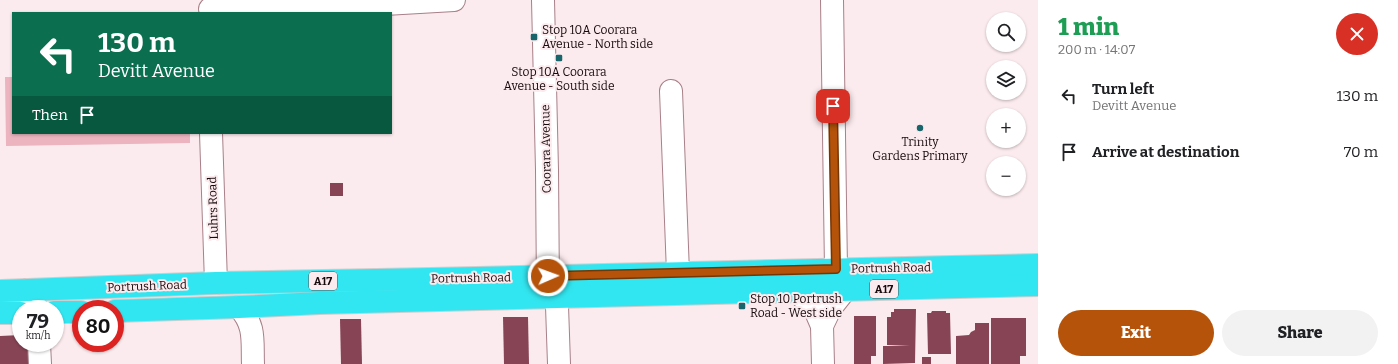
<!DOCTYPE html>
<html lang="en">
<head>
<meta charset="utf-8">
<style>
	body { margin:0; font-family:Bitter,serif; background:#f2f2f2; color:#202124; height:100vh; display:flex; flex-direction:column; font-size:15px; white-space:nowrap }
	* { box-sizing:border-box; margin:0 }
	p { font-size:13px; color:#757577 }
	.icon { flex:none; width:22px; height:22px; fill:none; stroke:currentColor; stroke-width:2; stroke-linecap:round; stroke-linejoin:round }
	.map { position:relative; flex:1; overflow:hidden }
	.drawer { display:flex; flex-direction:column; background:#fff; width:360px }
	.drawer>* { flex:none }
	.hud { position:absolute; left:12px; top:12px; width:380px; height:122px; border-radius:0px; box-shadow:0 1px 3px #0004; background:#0b6e4f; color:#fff; overflow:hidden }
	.controls { position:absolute; left:986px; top:12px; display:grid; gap:8px }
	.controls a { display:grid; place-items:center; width:40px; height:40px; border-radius:50%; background:#fff; box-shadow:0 1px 3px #0004; font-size:20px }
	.speed { position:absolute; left:12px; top:300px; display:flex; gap:8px; font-size:20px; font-weight:700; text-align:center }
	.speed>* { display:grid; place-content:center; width:52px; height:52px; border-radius:50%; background:#fff; box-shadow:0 1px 3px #0004; line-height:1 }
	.speed small { font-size:10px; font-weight:400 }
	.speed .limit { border:6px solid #d22; background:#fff; color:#111 }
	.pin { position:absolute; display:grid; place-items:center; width:34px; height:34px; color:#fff; margin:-17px; border-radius:8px; box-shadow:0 2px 6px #0006 }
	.me { position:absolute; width:44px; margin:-22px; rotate:88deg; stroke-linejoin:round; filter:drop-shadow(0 0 3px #0008) }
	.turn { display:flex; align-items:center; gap:14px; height:84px; padding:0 20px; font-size:18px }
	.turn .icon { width:52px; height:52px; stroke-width:2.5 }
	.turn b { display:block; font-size:28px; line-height:34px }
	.then { display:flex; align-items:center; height:38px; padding:0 20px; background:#0003; gap:8px; font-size:15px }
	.round { display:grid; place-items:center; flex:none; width:42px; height:42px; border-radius:21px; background:#f2f2f2 }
	.overview { display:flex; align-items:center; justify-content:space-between; height:68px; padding:0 20px }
	h1 { font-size:24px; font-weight:800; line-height:30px; color:#1e9e55 }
	.button { display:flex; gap:8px; margin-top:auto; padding:8px 20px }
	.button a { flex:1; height:46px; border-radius:24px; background:#b45309; color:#fff; font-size:16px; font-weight:800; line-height:46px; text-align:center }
	.button a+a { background:#f2f2f2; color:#202124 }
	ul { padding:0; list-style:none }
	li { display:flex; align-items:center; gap:12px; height:56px; padding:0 20px }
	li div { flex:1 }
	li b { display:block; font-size:15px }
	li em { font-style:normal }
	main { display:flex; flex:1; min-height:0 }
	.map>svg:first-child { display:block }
	.green { fill:#ebb4bf }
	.building { fill:#874455 }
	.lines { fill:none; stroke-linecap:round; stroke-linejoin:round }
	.minor-casing { stroke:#a78088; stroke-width:24 }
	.highway-casing { stroke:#d0cece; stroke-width:24 }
	.minor { stroke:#fff; stroke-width:22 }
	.highway { stroke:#31e6f0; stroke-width:22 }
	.route-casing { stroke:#753606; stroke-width:10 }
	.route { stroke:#b45309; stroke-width:7 }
	.poi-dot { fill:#18666b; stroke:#fcebee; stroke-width:1.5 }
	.labels { text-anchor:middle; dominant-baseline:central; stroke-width:4; stroke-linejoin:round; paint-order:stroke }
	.shield { fill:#fcebee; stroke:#5b4d50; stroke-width:1 }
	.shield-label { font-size:11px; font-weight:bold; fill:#16090c }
	.poi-label { font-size:12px; fill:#16090c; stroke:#fcebee; text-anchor:start }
	.street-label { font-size:12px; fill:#16090c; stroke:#fcebee }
</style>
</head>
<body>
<main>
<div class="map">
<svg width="1038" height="364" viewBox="0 0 1038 364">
	<rect width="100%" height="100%" fill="#fcebee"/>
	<path class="green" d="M 5,77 L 13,77 L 13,133 L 190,133 L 190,143 L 6,146 Z"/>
	<g class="building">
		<rect x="330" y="183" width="13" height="13"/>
		<path d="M 894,309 L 916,309 L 915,363 L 883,364 L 883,346 L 910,346 L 887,345 L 887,317 L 891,317 L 891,312 L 894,312 Z"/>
		<path d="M 932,311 L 946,311 L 946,313 L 950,313 L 951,354 L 928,354 L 927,313 L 931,313 Z"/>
		<path d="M 854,316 L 876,316 L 876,356 L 871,356 L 871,364 L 854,364 Z"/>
		<path d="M 503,317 L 528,317 L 529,364 L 504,364 Z"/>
		<path d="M 991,318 L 1026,318 L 1026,356 L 1020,356 L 1020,364 L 991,364 Z"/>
		<path d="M 340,319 L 361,319 L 362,364 L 341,364 Z"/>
		<path d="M 975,323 L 989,323 L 989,364 L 956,364 L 956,336 L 969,335 L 971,332 L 975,330 Z"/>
		<path d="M 21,335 L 21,343 L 29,343 L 30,364 L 0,364 L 0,336 Z"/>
		<rect x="922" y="357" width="9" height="7"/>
	</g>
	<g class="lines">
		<defs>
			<g id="minor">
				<path d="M 543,0 L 547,170 L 548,294"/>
				<path d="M 832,0 L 836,269"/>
				<path d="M 210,9 L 385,4 L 454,0"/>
				<path d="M 671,91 L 678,273"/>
				<path d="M 211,133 L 216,283"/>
				<path d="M 556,277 L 559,364"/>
				<path d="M 27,290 L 37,309"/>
				<path d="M 798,292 L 816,312 L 822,326"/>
				<path d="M 239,307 C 256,326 252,341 253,364"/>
				<path d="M 39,343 L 40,364"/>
				<path d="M 823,364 L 822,326 L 830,309 L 845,290"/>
			</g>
			<g id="highway">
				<path d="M 0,291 L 216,283 L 430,279 L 1038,265"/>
				<path d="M 115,311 L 239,307 L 320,303 L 1038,285"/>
				<path d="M 55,312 L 81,312"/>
				<path d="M 0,313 L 21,313"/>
			</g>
		</defs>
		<use href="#minor" class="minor-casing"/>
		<use href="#highway" class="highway-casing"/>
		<use href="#minor" class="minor"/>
		<use href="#highway" class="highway"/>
	</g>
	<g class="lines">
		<defs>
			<path id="route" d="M 548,276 L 836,269 L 833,106"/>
		</defs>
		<use href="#route" class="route-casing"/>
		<use href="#route" class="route"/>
	</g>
	<g class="poi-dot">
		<rect x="530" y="33" width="8" height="8" rx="2"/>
		<rect x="555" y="54" width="8" height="8" rx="2"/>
		<circle cx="920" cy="128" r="4"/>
		<rect x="738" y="302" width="8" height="8" rx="2"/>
	</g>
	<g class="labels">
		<g class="shield">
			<rect x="309" y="272" width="28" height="18" rx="3"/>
			<rect x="870" y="280" width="28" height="18" rx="3"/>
		</g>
		<g class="shield-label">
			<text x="323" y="281">A17</text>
			<text x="884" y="289">A17</text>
		</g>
		<g class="poi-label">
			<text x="542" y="30">Stop 10A Coorara<tspan x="542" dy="14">Avenue - North side</tspan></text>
			<text x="559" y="72" text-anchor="middle">Stop 10A Coorara<tspan x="559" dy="14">Avenue - South side</tspan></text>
			<text x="920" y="142" text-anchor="middle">Trinity<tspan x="920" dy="14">Gardens Primary</tspan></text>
			<text x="750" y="299">Stop 10 Portrush<tspan x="750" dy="14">Road - West side</tspan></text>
		</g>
		<g class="street-label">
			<text transform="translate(546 149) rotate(-91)">Coorara Avenue</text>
			<text transform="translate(213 208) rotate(-92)">Luhrs Road</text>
			<text transform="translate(891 268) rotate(-1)">Portrush Road</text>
			<text transform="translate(471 278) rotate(-1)">Portrush Road</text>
			<text transform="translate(147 286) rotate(-2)">Portrush Road</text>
		</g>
	</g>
</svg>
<div class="controls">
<a><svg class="icon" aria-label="search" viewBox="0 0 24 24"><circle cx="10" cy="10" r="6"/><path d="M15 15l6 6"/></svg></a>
<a><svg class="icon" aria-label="layers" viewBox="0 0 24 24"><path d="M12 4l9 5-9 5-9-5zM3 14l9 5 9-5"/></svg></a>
<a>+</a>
<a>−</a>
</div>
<div class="speed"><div>79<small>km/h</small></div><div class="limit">80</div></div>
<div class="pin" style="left:833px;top:106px;background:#d93025"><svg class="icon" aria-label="arrive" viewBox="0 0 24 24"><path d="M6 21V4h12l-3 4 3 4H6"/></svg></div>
<svg class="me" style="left:548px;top:276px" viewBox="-20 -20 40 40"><circle r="17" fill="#b45309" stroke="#fff" stroke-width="3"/><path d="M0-11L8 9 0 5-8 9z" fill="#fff"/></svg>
<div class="hud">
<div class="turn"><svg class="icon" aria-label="left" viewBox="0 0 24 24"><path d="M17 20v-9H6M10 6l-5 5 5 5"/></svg><div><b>130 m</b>Devitt Avenue</div></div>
<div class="then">Then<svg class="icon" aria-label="arrive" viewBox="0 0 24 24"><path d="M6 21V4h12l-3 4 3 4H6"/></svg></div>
</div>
</div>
<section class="drawer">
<div class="overview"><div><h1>1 min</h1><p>200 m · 14:07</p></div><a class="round" style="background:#d93025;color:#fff"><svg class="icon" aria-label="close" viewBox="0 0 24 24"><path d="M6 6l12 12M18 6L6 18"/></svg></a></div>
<ul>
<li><svg class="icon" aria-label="left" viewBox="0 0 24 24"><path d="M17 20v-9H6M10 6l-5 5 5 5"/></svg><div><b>Turn left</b><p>Devitt Avenue</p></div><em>130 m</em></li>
<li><svg class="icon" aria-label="arrive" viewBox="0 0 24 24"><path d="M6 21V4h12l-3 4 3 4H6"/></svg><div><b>Arrive at destination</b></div><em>70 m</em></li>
</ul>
<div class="button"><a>Exit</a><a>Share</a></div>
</section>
</main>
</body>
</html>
